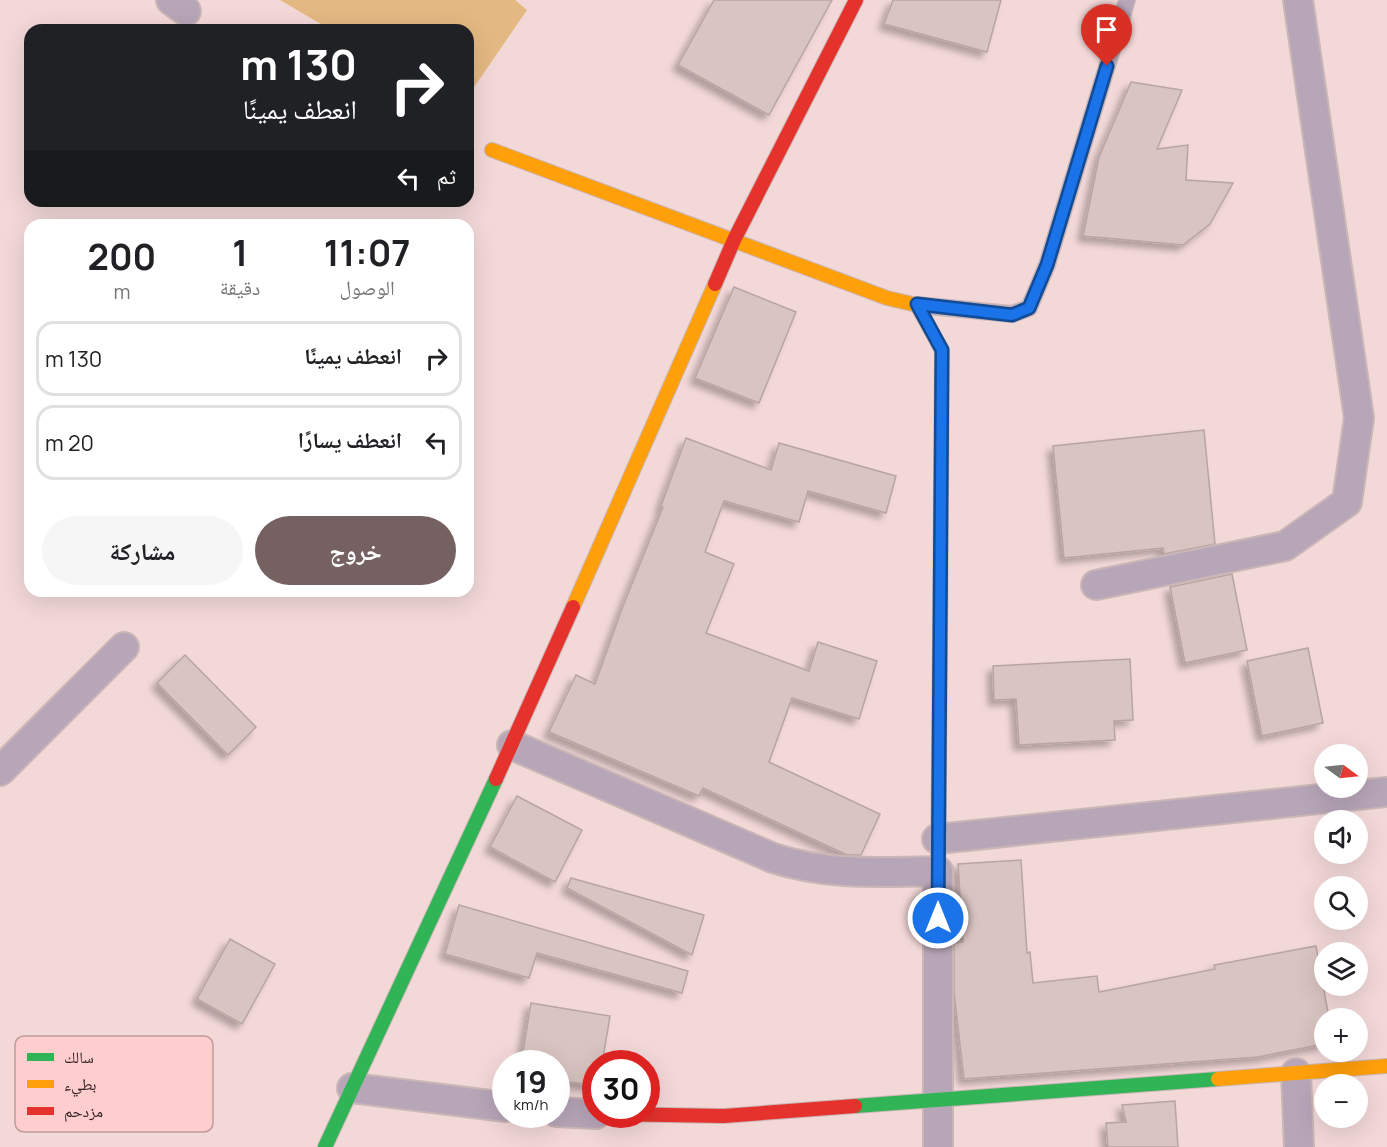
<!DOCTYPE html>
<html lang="ar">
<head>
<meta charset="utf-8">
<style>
	body { margin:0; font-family:Manrope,"Noto Naskh Arabic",sans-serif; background:#f6f6f6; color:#202124; direction:rtl; height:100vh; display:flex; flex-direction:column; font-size:22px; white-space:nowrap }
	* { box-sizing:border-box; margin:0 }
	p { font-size:20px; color:#757577 }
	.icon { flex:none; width:33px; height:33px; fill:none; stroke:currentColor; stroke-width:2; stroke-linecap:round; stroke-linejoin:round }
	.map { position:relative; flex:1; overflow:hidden; direction:ltr }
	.panel { position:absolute; left:24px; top:219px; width:450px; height:378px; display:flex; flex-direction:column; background:#fff; border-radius:18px; box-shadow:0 6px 24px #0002; direction:rtl }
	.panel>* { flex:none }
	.banner { position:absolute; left:24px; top:24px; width:450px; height:183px; border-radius:18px; box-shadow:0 6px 24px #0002; direction:rtl; background:#202124; color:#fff; overflow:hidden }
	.needle { width:39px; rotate:105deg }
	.controls { position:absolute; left:1314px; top:744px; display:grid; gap:12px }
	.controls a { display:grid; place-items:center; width:54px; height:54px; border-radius:50%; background:#fff; box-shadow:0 6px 24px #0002; font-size:30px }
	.speed { position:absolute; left:492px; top:1050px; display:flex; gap:12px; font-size:30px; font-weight:700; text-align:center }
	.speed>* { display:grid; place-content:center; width:78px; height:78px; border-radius:50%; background:#fff; box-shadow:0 6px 24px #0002; line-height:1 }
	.speed small { font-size:15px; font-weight:400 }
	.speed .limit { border:9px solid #d22; background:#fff; color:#111 }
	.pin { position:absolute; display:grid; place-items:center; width:51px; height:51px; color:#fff; margin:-62px -26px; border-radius:50% 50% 50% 0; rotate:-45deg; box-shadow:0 0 6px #0007 }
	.pin .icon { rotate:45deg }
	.me { position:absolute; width:66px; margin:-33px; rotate:0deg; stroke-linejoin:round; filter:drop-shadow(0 0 4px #0008) }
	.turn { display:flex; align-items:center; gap:21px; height:126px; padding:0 18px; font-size:27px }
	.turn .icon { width:78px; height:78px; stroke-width:2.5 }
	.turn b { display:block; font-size:42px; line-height:51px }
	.then { display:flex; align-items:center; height:57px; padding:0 18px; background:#0003; gap:12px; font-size:22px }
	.eta { display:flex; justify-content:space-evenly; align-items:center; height:102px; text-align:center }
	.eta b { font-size:36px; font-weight:700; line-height:42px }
	.primary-button { display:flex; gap:12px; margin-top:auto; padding:12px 18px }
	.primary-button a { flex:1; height:69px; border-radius:36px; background:#766162; color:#fff; font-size:24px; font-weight:700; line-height:69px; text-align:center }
	.primary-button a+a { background:#f6f6f6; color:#202124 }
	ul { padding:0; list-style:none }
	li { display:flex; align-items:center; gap:18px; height:75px; margin:0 12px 9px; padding:0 6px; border:3px solid #e0e0e0; border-radius:18px }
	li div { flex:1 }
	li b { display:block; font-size:22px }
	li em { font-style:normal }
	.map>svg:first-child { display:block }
	.green { fill:#e4b882 }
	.building { fill:#d8c4c1; stroke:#b8a4a2; stroke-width:1.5; filter:url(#shadow) }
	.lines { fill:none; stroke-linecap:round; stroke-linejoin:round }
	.lane-casing { stroke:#cab6b6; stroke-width:18 }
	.street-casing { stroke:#cab6b6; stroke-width:32 }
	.fast-casing { stroke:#cab6b6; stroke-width:16 }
	.slow-casing { stroke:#cab6b6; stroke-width:16 }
	.jam-casing { stroke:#cab6b6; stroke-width:16 }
	.lane { stroke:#b7a6b8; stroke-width:15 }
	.street { stroke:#b7a6b8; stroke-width:28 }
	.fast { stroke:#30b455; stroke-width:14 }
	.slow { stroke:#ff9f0a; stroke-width:14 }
	.jam { stroke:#e5322d; stroke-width:14 }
	.route-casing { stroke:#114b97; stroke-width:15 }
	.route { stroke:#1a73e8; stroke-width:10 }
	.key { fill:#fecdce; stroke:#c1999a; stroke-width:1.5 }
	.key-label { font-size:16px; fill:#332122 }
</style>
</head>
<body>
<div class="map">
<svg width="1387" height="1147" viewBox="0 0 1387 1147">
	<defs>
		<filter id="shadow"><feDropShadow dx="-5.5" dy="5.5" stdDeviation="3" flood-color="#0004"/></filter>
	</defs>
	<rect width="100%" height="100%" fill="#f3d8d8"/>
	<path class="green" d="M 280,0 L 515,0 L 527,10 L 468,96 L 468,30 L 331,30 Z"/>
	<g class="building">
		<path d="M 714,0 L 832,0 L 769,115 L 678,65 Z"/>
		<path d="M 893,0 L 1001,0 L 987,52 L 884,24 Z"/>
		<path d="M 1131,82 L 1182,90 L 1157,149 L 1188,145 L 1186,180 L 1233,183 L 1210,224 L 1183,245 L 1083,236 L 1099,157 Z"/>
		<path d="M 734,287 L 796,312 L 759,403 L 695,378 Z"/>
		<path d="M 1204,430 L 1215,544 L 1164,554 L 1163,548 L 1064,558 L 1053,446 Z"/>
		<path d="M 686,438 L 771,470 L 779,443 L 896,476 L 886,513 L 808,491 L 799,522 L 724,501 L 705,552 L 734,564 L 706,633 L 809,671 L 818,642 L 877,661 L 859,719 L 792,698 L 769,762 L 880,814 L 861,855 L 847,855 L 703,788 L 699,796 L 549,732 L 576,675 L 595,684 L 623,606 L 663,507 L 661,506 Z"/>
		<path d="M 1232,574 L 1247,650 L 1185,663 L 1170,587 Z"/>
		<path d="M 1308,648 L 1323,723 L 1262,736 L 1247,661 Z"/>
		<path d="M 185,655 L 256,727 L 228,755 L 157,683 Z"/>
		<path d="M 1130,659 L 1133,720 L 1114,721 L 1115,740 L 1019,745 L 1016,699 L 994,700 L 993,666 Z"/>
		<path d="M 517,796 L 582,830 L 555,882 L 490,847 Z"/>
		<path d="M 1021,860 L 1027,953 L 1030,952 L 1033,983 L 1097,976 L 1099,992 L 1215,969 L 1214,965 L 1316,946 L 1329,1018 L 1324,1018 L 1324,1044 L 1258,1057 L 964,1079 L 954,992 L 954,943 L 963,942 L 958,864 Z"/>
		<path d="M 571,878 L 704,915 L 692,955 L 567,888 Z"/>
		<path d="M 459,905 L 688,971 L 682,993 L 537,953 L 529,978 L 445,954 Z"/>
		<path d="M 230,939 L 275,964 L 242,1024 L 197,999 Z"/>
		<path d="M 531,1003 L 610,1016 L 602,1064 L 596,1064 L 596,1086 L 556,1080 L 556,1064 L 521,1064 Z"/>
		<path d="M 1175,1101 L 1178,1147 L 1108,1147 L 1106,1123 L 1126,1122 L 1122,1105 Z"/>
	</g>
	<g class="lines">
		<defs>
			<path id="lane" d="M 917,305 L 1012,314 L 1029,308 L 1047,265 L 1127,0"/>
			<g id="street">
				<path d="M 171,0 L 186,11"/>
				<path d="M 1096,585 L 1285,546 L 1347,502 L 1359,418 L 1298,0"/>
				<path d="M 512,745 L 773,858 C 829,876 880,872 938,871 L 938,1147"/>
				<path d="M 0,771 L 124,647"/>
				<path d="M 937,839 L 1387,792"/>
				<path d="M 1296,1073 L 1299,1147"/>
				<path d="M 352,1088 L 506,1107"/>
				<path d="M 556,1112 L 596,1114"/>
			</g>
			<g id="fast">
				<path d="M 938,343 L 942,350 L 940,638"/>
				<path d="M 855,1106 L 1218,1079"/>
				<path d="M 325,1147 L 496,779"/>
			</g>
			<g id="slow">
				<path d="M 492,150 L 887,298 L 917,305 L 938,343"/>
				<path d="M 573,607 L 715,284"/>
				<path d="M 938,871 L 940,638"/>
				<path d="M 1218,1079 L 1387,1066"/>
			</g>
			<g id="jam">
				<path d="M 715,284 L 734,240 L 856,0"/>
				<path d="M 496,779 L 573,607"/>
				<path d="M 609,1114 L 724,1116 L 855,1106"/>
			</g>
		</defs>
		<use href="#lane" class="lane-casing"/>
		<use href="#street" class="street-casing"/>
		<use href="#fast" class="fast-casing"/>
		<use href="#slow" class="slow-casing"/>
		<use href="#jam" class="jam-casing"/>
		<use href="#lane" class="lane"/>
		<use href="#street" class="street"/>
		<use href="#fast" class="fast"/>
		<use href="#slow" class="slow"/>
		<use href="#jam" class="jam"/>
	</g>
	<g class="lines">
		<defs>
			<path id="route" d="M 938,918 L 942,350 L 917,304 L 1012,315 L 1029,308 L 1047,265 L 1107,66"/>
		</defs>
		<use href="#route" class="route-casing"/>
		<use href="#route" class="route"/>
	</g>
	<rect x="15" y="1036" width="198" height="96" rx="9" class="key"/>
	<rect x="27" y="1053" width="27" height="8" fill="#30b455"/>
	<rect x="27" y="1080" width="27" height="8" fill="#ff9f0a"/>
	<rect x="27" y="1107" width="27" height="8" fill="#e5322d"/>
	<g class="key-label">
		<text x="64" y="1063">سالك</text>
		<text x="64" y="1090">بطيء</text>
		<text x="64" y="1117">مزدحم</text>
	</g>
</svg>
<div class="controls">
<a><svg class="needle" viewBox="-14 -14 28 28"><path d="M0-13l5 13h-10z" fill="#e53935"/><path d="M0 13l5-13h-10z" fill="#757577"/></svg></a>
<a><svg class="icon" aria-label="sound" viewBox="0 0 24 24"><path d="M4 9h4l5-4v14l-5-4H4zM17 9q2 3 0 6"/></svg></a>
<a><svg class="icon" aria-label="search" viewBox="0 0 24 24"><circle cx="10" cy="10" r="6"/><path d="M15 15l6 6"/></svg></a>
<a><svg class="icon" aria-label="layers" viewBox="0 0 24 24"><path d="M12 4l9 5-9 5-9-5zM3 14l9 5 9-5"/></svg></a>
<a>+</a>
<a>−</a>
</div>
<div class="speed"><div>19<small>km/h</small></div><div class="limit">30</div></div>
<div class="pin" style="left:1107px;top:66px;background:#d93025"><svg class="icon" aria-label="arrive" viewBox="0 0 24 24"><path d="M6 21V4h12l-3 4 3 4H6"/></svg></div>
<svg class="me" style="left:938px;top:918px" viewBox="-20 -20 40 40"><circle r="17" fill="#1a73e8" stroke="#fff" stroke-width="3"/><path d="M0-11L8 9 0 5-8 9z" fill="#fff"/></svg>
<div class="banner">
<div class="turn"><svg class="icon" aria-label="right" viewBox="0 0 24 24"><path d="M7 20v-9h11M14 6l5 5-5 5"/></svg><div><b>130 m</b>انعطف يمينًا</div></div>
<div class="then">ثم<svg class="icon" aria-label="left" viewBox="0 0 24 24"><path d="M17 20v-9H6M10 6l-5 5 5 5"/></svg></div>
</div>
<section class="panel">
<div class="eta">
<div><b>11:07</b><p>الوصول</p></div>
<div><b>1</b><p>دقيقة</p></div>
<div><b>200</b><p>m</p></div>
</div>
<ul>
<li><svg class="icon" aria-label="right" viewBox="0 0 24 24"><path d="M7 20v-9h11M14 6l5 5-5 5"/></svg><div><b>انعطف يمينًا</b></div><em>130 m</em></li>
<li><svg class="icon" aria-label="left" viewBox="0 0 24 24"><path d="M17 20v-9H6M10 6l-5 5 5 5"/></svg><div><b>انعطف يسارًا</b></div><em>20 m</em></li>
</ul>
<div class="primary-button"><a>خروج</a><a>مشاركة</a></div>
</section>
</div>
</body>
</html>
